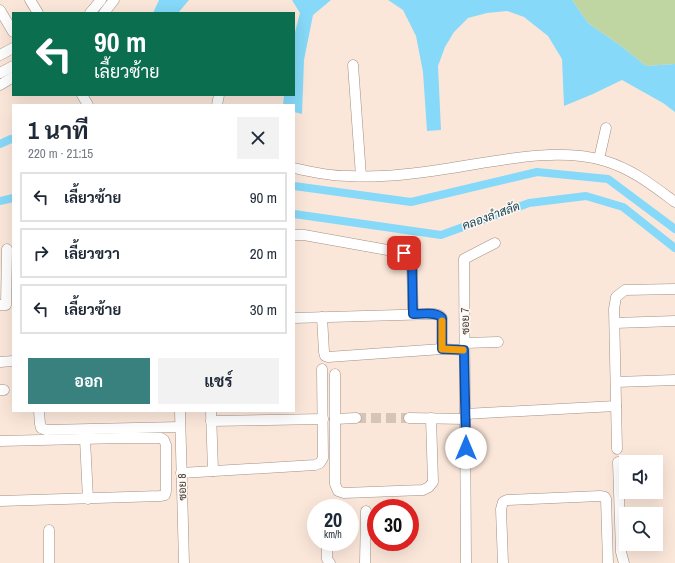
<!DOCTYPE html>
<html lang="th">
<head>
<meta charset="utf-8">
<style>
	body { margin:0; font-family:"Archivo Narrow",Sarabun,sans-serif; background:#f2f2f3; color:#1f2937; height:100vh; display:flex; flex-direction:column; font-size:15px; white-space:nowrap }
	* { box-sizing:border-box; margin:0 }
	p { font-size:13px; color:#747a83 }
	.icon { flex:none; width:22px; height:22px; fill:none; stroke:currentColor; stroke-width:2; stroke-linecap:round; stroke-linejoin:round }
	.map { position:relative; flex:1; overflow:hidden }
	.details { position:absolute; left:12px; top:104px; width:283px; height:308px; display:flex; flex-direction:column; background:#fff; border-radius:0px; box-shadow:0 4px 16px #0002 }
	.details>* { flex:none }
	.top-card { position:absolute; left:12px; top:12px; width:283px; height:84px; border-radius:0px; box-shadow:0 4px 16px #0002; background:#0b6e4f; color:#fff; overflow:hidden }
	.buttons { position:absolute; left:619px; top:455px; display:grid; gap:8px }
	.buttons a { display:grid; place-items:center; width:44px; height:44px; border-radius:0px; background:#fff; box-shadow:0 4px 16px #0002; font-size:20px }
	.speed { position:absolute; left:307px; top:499px; display:flex; gap:8px; font-size:20px; font-weight:700; text-align:center }
	.speed>* { display:grid; place-content:center; width:52px; height:52px; border-radius:50%; background:#fff; box-shadow:0 4px 16px #0002; line-height:1 }
	.speed small { font-size:10px; font-weight:400 }
	.speed .limit { border:6px solid #d22; background:#fff; color:#111 }
	.pin { position:absolute; display:grid; place-items:center; width:34px; height:34px; color:#fff; margin:-17px; border-radius:8px; box-shadow:0 2px 6px #0006 }
	.me { position:absolute; width:44px; margin:-22px; rotate:0deg; stroke-linejoin:round; filter:drop-shadow(0 0 3px #0008) }
	.turn { display:flex; align-items:center; gap:14px; height:84px; padding:0 16px; font-size:18px }
	.turn .icon { width:52px; height:52px; stroke-width:2.5 }
	.turn b { display:block; font-size:28px; line-height:34px }
	.round { display:grid; place-items:center; flex:none; width:42px; height:42px; border-radius:0px; background:#f2f2f3 }
	.headline { display:flex; align-items:center; justify-content:space-between; height:68px; padding:0 16px }
	h1 { font-size:24px; font-weight:700; line-height:30px }
	.primary-button { display:flex; gap:8px; margin-top:auto; padding:8px 16px }
	.primary-button a { flex:1; height:46px; border-radius:0px; background:#39817e; color:#fff; font-size:16px; font-weight:700; line-height:46px; text-align:center }
	.primary-button a+a { background:#f2f2f3; color:#1f2937 }
	ul { padding:0; list-style:none }
	li { display:flex; align-items:center; gap:12px; height:50px; margin:0 8px 6px; padding:0 8px; border:2px solid #e0e1e3; border-radius:0px }
	li div { flex:1 }
	li b { display:block; font-size:15px }
	li em { font-style:normal }
	.map>svg:first-child { display:block }
	.green { fill:#c0d6a2 }
	.water { fill:#86d9f8 }
	.lines { fill:none; stroke-linecap:round; stroke-linejoin:round }
	.canal { stroke:#86d9f8; stroke-width:8 }
	.minor-tunnel { stroke:#d5c4b8; stroke-width:10; stroke-dasharray:10 5; stroke-linecap:butt }
	.minor-casing { stroke:#a39084; stroke-width:11 }
	.minor { stroke:#fff; stroke-width:10 }
	.route-casing { stroke:#114b97; stroke-width:10 }
	.route { stroke:#1a73e8; stroke-width:7 }
	.slow { stroke:#f59e0b; stroke-width:7 }
	.labels { text-anchor:middle; dominant-baseline:central; stroke-width:3; stroke-linejoin:round; paint-order:stroke }
	.street-label { font-size:11px; fill:#3d3630; stroke:#fff7f2 }
	.water-label { font-size:12px; font-style:italic; fill:#154656; stroke:#fff7f2 }
</style>
</head>
<body>
<div class="map">
<svg width="675" height="563" viewBox="0 0 675 563">
	<rect width="100%" height="100%" fill="#fbe7da"/>
	<path class="green" d="M 572,0 L 675,0 L 675,64 L 646,66 L 621,46 L 588,23 Z"/>
	<g class="water">
		<path d="M 159,0 L 189,0 L 178,13 L 153,13 Z"/>
		<path d="M 292,0 L 331,0 L 313,15 L 304,60 L 302,114 L 294,112 L 294,105 L 283,105 L 284,95 L 294,95 L 294,36 L 300,13 Z"/>
		<path d="M 388,0 L 572,0 L 588,23 L 621,46 L 646,66 L 675,64 L 675,112 L 663,103 L 622,80 L 593,94 L 564,106 L 562,59 L 548,36 L 524,17 L 507,11 L 487,13 L 468,18 L 454,32 L 445,47 L 438,66 L 441,130 L 427,131 L 423,72 L 416,36 L 403,10 Z"/>
	</g>
	<g class="lines">
		<g class="canal">
			<path d="M 0,144 L 11,139 L 13,139"/>
			<path d="M 294,186 L 411,202 L 537,172 L 608,179 L 675,229"/>
			<path d="M 0,201 L 13,198"/>
			<path d="M 294,214 L 441,235 L 529,203 L 586,196 L 623,207 L 675,248"/>
		</g>
		<path class="minor-tunnel" d="M 356,418 L 409,418"/>
		<defs>
			<g id="minor">
				<path d="M 30,0 L 38,13"/>
				<path d="M 0,10 L 13,32"/>
				<path d="M 90,13 L 101,0"/>
				<path d="M 104,13 L 114,0"/>
				<path d="M 0,55 L 13,48"/>
				<path d="M 353,65 L 361,176"/>
				<path d="M 0,73 L 13,66"/>
				<path d="M 0,85 L 13,77"/>
				<path d="M 82,95 L 88,105"/>
				<path d="M 217,105 L 219,95"/>
				<path d="M 599,159 L 606,128"/>
				<path d="M 294,168 C 311,172 330,176 348,176 C 380,178 414,174 445,169 C 494,162 556,146 605,161 C 632,169 652,185 675,202"/>
				<path d="M 294,235 L 304,235 L 404,253 L 410,257 L 412,263 L 413,314"/>
				<path d="M 0,305 L 6,305 L 7,249"/>
				<path d="M 322,317 L 324,352 L 325,356 L 328,357 L 442,349 L 464,350"/>
				<path d="M 294,318 L 435,314 L 439,315 L 442,318 L 442,349"/>
				<path d="M 615,323 L 675,321"/>
				<path d="M 465,343 L 498,342"/>
				<path d="M 0,362 L 13,361"/>
				<path d="M 335,374 L 335,484 L 338,491 L 344,493 L 423,490 L 429,487 L 433,482 L 431,418"/>
				<path d="M 616,382 L 675,380"/>
				<path d="M 0,390 L 4,390"/>
				<path d="M 39,411 L 40,424 L 41,428 L 46,430 L 180,427"/>
				<path d="M 180,411 L 184,563"/>
				<path d="M 211,411 L 213,471"/>
				<path d="M 465,414 L 616,406"/>
				<path d="M 409,418 L 465,419"/>
				<path d="M 335,419 L 356,418"/>
				<path d="M 211,421 L 323,419"/>
				<path d="M 85,439 L 88,499"/>
				<path d="M 0,441 L 122,438 L 161,438 L 164,440 L 166,445 L 166,491 L 165,495 L 160,496 L 0,501"/>
				<path d="M 617,449 L 614,309 L 616,297 L 625,290 L 675,289"/>
				<path d="M 618,462 L 621,552 L 624,563"/>
				<path d="M 181,473 L 315,465 L 320,463 L 323,458 L 322,369"/>
				<path d="M 49,530 L 49,563"/>
				<path d="M 327,542 L 327,559 L 330,563"/>
				<path d="M 365,563 L 366,511"/>
				<path d="M 466,563 L 464,259 L 495,243"/>
				<path d="M 503,563 L 501,509 L 503,502 L 507,500 L 600,496 L 605,497 L 606,499 L 608,563"/>
			</g>
		</defs>
		<use href="#minor" class="minor-casing"/>
		<use href="#minor" class="minor"/>
	</g>
	<g class="lines">
		<defs>
			<path id="route" d="M 404,253 L 410,257 L 412,263 L 413,314 C 422,314 436,311 442,318 L 442,349 L 464,350 L 466,448"/>
		</defs>
		<use href="#route" class="route-casing"/>
		<use href="#route" class="route"/>
		<path class="slow" d="M 442,321 L 442,349 L 463,350"/>
	</g>
	<g class="labels">
		<g class="street-label">
			<text transform="translate(465 321) rotate(-91)">ซอย 7</text>
			<text transform="translate(182 487) rotate(-91)">ซอย 8</text>
		</g>
		<g class="water-label">
			<text transform="translate(491 216) rotate(-20)">คลองลำสลัด</text>
		</g>
	</g>
</svg>
<div class="buttons">
<a><svg class="icon" aria-label="sound" viewBox="0 0 24 24"><path d="M4 9h4l5-4v14l-5-4H4zM17 9q2 3 0 6"/></svg></a>
<a><svg class="icon" aria-label="search" viewBox="0 0 24 24"><circle cx="10" cy="10" r="6"/><path d="M15 15l6 6"/></svg></a>
</div>
<div class="speed"><div>20<small>km/h</small></div><div class="limit">30</div></div>
<div class="pin" style="left:404px;top:253px;background:#d93025"><svg class="icon" aria-label="arrive" viewBox="0 0 24 24"><path d="M6 21V4h12l-3 4 3 4H6"/></svg></div>
<svg class="me" style="left:466px;top:448px" viewBox="-20 -20 40 40"><circle r="19" fill="#fff"/><path d="M0-13L10 11 0 6-10 11z" fill="#1a73e8"/></svg>
<div class="top-card">
<div class="turn"><svg class="icon" aria-label="left" viewBox="0 0 24 24"><path d="M17 20v-9H6M10 6l-5 5 5 5"/></svg><div><b>90 m</b>เลี้ยวซ้าย</div></div>
</div>
<section class="details">
<div class="headline"><div><h1>1 นาที</h1><p>220 m · 21:15</p></div><a class="round"><svg class="icon" aria-label="close" viewBox="0 0 24 24"><path d="M6 6l12 12M18 6L6 18"/></svg></a></div>
<ul>
<li><svg class="icon" aria-label="left" viewBox="0 0 24 24"><path d="M17 20v-9H6M10 6l-5 5 5 5"/></svg><div><b>เลี้ยวซ้าย</b></div><em>90 m</em></li>
<li><svg class="icon" aria-label="right" viewBox="0 0 24 24"><path d="M7 20v-9h11M14 6l5 5-5 5"/></svg><div><b>เลี้ยวขวา</b></div><em>20 m</em></li>
<li><svg class="icon" aria-label="left" viewBox="0 0 24 24"><path d="M17 20v-9H6M10 6l-5 5 5 5"/></svg><div><b>เลี้ยวซ้าย</b></div><em>30 m</em></li>
</ul>
<div class="primary-button"><a>ออก</a><a>แชร์</a></div>
</section>
</div>
</body>
</html>
